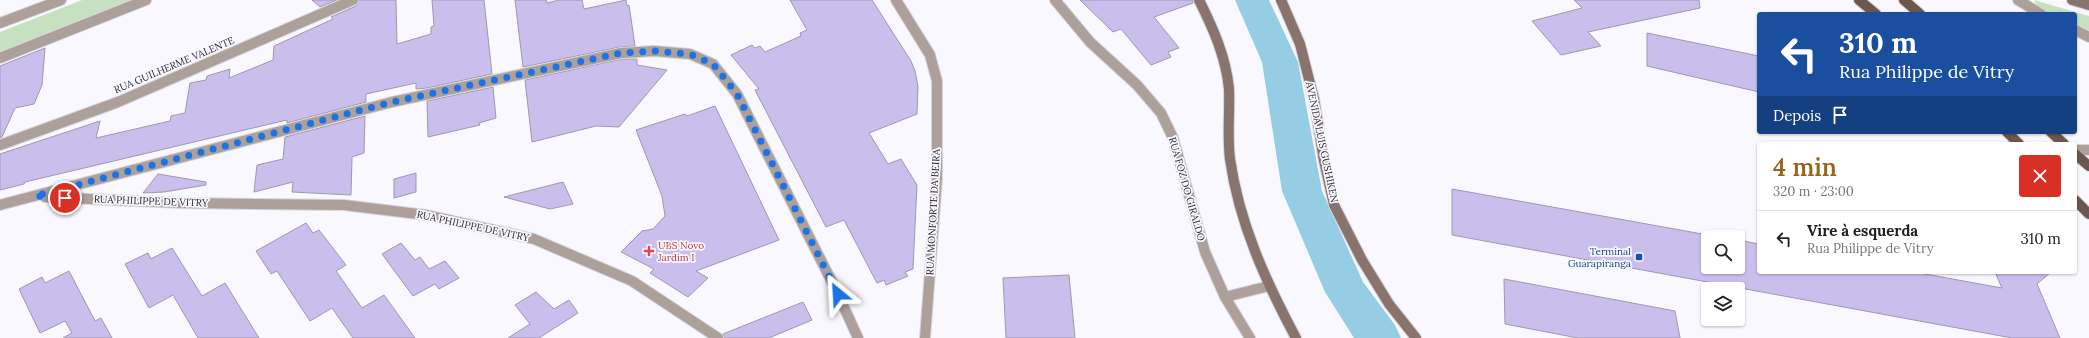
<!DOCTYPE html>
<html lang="pt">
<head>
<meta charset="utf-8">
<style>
	body { margin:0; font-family:Lora,serif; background:#f6f6f6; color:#202124; height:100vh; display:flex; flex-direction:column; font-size:15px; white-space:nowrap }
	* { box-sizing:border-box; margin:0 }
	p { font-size:13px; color:#757577 }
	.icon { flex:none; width:22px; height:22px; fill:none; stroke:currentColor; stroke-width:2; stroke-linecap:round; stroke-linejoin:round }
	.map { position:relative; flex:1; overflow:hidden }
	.sheet { position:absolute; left:1757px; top:142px; width:320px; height:132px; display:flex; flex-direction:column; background:#fff; border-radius:4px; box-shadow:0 1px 3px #0004 }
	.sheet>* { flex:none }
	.banner { position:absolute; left:1757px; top:12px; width:320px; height:122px; border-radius:4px; box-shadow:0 1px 3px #0004; background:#1a4fa0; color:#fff; overflow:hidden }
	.fabs { position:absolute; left:1701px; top:230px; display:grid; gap:8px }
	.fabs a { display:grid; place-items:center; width:44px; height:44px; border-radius:4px; background:#fff; box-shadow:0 1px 3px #0004; font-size:20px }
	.pin { position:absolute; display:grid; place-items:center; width:34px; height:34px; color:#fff; margin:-17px; border:2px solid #fff; border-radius:50%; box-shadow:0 1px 4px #0007 }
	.me { position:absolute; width:44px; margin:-22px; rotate:333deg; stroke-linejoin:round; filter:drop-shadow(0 0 3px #0008) }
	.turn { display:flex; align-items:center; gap:14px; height:84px; padding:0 16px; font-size:18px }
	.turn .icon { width:52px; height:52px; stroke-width:2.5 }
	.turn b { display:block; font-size:28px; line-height:34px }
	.then { display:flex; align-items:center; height:38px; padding:0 16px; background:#0003; gap:8px; font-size:15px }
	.round { display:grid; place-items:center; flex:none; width:42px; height:42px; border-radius:4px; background:#f6f6f6 }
	.overview { display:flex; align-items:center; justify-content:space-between; height:68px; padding:0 16px }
	h1 { font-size:24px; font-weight:600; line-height:30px; color:#976419 }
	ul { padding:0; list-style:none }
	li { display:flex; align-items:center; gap:12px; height:56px; padding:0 16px; border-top:1px solid #e0e0e0 }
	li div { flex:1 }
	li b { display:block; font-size:15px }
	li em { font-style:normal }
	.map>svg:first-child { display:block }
	.green { fill:#c5e1c0 }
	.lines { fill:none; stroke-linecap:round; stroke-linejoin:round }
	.river { fill:#94cde4; fill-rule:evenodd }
	.building { fill:#cabeed; stroke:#9e97b3 }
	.street-casing { stroke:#d6d5dc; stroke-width:12 }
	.secondary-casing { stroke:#d6d5dc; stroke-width:12 }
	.primary-casing { stroke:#d6d5dc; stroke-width:12 }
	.street { stroke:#ad9f99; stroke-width:10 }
	.secondary { stroke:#88746c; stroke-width:10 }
	.primary { stroke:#6d564d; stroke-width:10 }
	.route { stroke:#1a73e8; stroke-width:7; stroke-dasharray:0 12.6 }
	.health-dot { fill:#e0444e; stroke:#f9f8fe; stroke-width:1.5 }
	.transit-dot { fill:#1a4fb4; stroke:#f9f8fe; stroke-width:1.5 }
	.labels { text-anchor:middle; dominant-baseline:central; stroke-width:3.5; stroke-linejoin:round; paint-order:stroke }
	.street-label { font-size:10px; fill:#211e29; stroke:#f9f8fe }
	.health-label { font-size:10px; fill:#be3a42; stroke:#f9f8fe; text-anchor:start }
	.transit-label { font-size:10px; fill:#164399; stroke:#f9f8fe; text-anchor:end }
</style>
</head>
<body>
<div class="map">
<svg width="2089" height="338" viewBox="0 0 2089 338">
	<rect width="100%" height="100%" fill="#f9f8fe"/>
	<g class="green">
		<path d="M 82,0 L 131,0 L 0,52 L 0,32 Z"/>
		<path d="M 2034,0 L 2089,16 L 2089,33 L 2075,27 L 2075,14 L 2048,14 L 2039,9 Z"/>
	</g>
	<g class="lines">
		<path class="river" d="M 1235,0 L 1269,0 L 1298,62 L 1322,191 L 1363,282 L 1395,325 L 1401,338 L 1354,338 L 1325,292 L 1282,191 L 1262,62 Z"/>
	</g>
	<g class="building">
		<path d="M 312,0 L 337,0 L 320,7 Z"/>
		<path d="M 359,0 L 396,0 L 397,44 L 431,34 L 431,27 L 434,26 L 432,0 L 484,0 L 492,74 L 427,88 L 416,89 L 416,83 L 366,94 L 366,102 L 287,123 L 287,120 L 25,182 L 24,184 L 0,190 L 0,154 L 100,121 L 96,138 L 170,121 L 171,116 L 185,113 L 190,83 L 206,80 L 207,76 L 230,69 L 229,78 L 273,60 L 274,46 L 333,19 L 331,17 L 356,6 Z"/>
		<path d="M 515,0 L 546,0 L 547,3 L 559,0 L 582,0 L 584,9 L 626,0 L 627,6 L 629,5 L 635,46 L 620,47 L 523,67 Z"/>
		<path d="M 790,0 L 872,0 L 911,61 L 915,71 L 918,86 L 917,114 L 869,133 L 888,164 L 901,159 L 917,185 L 913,269 L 905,272 L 908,276 L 886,285 L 884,280 L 877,283 L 844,220 L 826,227 L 755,90 L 759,89 L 731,55 L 752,45 L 755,48 L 760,46 L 765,52 L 801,36 L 800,33 L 807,30 Z"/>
		<path d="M 1080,0 L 1193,0 L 1193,3 L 1154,17 L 1179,48 L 1168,52 L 1171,57 L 1151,65 L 1121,29 L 1113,32 Z"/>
		<path d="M 1574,0 L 1699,0 L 1700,8 L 1588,32 L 1601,46 L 1561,55 L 1532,21 L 1582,8 Z"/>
		<path d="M 1647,33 L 1759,56 L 1759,92 L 1647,66 Z"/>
		<path d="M 45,48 L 42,85 L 34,104 L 15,108 L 2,137 L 0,138 L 0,66 Z"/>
		<path d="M 622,59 L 637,59 L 637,65 L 667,70 L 619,127 L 596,126 L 532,142 L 525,80 Z"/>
		<path d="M 493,87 L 496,118 L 479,123 L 480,125 L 428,137 L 427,101 Z"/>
		<path d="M 715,106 L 779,240 L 696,271 L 708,278 L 688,297 L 650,273 L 654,269 L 621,252 L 642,231 L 653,229 L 665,216 L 662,196 L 636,130 L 685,114 L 687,116 Z"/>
		<path d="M 365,116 L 364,153 L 352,157 L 351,195 L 292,192 L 293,182 L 254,192 L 257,165 L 283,159 L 285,137 Z"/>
		<path d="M 416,173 L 416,192 L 394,198 L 394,179 Z"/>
		<path d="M 158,174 L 206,182 L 206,185 L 164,192 L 143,193 Z"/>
		<path d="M 563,182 L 573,204 L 550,209 L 504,197 Z"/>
		<path d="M 1452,189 L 1719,237 L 1708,237 L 1708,267 L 1738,267 L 1738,240 L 1759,244 L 1759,272 L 1914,272 L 2002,288 L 1995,272 L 2051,272 L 2037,284 L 2060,338 L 2012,338 L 1452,235 Z"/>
		<path d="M 306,223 L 313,233 L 319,230 L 346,265 L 336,271 L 362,308 L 384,295 L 415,338 L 353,338 L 332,308 L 310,321 L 277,271 L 271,274 L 256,251 Z"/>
		<path d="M 401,243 L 415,260 L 420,257 L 429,269 L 445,261 L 459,278 L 439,289 L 435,284 L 413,296 L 382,254 Z"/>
		<path d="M 172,248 L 202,296 L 225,283 L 259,338 L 198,338 L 173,295 L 149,308 L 125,264 L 148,253 L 151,259 Z"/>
		<path d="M 69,271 L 95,321 L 101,318 L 112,338 L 63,338 L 72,333 L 65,321 L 40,333 L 19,289 L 42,277 L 45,283 Z"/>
		<path d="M 1069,275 L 1075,338 L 1006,338 L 1003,278 Z"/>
		<path d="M 1504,279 L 1675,311 L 1680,338 L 1578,338 L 1505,324 Z"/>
		<path d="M 536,292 L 554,309 L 569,300 L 578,313 L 539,338 L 508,338 L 530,324 L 515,305 Z"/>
		<path d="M 803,302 L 812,320 L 769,338 L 724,338 L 723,334 Z"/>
	</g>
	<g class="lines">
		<defs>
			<g id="street">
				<path d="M 896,0 L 930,55 L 937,81 L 937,178 L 925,338"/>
				<path d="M 1055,0 L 1090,42 L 1137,85 L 1161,113 L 1173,138 L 1205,252 L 1225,297 L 1250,338"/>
				<path d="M 2018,0 L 2041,14"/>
				<path d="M 0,23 L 61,0"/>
				<path d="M 2075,30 L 2089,37"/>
				<path d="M 0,58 L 146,0"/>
				<path d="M 0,145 L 118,102 L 353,0"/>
				<path d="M 2075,150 L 2089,150"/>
				<path d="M 45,197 L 183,203 L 344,205 L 426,215 L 534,239 L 632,281 L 718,338"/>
				<path d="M 0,205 L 392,102 L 621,53 L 654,51 L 690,54 L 713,64 L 737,94 L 838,294 L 858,338"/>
				<path d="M 1225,297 L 1269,286"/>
			</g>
			<g id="secondary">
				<path d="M 1199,0 C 1213,28 1226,57 1229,89 C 1230,112 1227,136 1230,159 C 1239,223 1266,282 1296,338"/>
				<path d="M 1281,0 L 1300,44 L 1314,99 L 1324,161 L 1334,205 L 1362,260 L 1389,304 L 1416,338"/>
				<path d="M 2072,0 L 2089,5"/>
			</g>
			<g id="primary">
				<path d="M 1859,0 L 1876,14"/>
				<path d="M 1904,0 L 1920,14"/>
				<path d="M 2007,132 L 2019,144"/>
				<path d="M 2051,132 L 2064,144"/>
				<path d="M 2075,154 L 2089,166"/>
				<path d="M 2075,200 L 2089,214"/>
			</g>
		</defs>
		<use href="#street" class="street-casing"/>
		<use href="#secondary" class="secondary-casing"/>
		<use href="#primary" class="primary-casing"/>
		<use href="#street" class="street"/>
		<use href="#secondary" class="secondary"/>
		<use href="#primary" class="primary"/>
	</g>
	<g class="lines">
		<path class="route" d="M 65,198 L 35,196 L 392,102 L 621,53 L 654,51 L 690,54 L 713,64 L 737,94 L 838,294"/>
	</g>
	<path class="health-dot" d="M647 245h4v4h4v4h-4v4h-4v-4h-4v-4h4z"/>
	<rect class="transit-dot" x="1635" y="253" width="8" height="8" rx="2"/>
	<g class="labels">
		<g class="street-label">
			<text transform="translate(174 65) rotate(-23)">RUA GUILHERME VALENTE</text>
			<text transform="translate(1322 142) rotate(78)">AVENIDA LUIS GUSHIKEN</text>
			<text transform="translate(1187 189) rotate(74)">RUA FOZ DO GIRALDO</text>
			<text transform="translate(151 201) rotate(2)">RUA PHILIPPE DE VITRY</text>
			<text transform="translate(933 212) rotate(-87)">RUA MONFORTE DA BEIRA</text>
			<text transform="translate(473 226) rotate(12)">RUA PHILIPPE DE VITRY</text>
		</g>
		<g class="health-label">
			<text x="658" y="245">UBS Novo<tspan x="658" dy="12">Jardim I</tspan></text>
		</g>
		<g class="transit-label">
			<text x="1631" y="251">Terminal<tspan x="1631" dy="12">Guarapiranga</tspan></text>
		</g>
	</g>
</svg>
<div class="fabs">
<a><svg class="icon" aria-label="search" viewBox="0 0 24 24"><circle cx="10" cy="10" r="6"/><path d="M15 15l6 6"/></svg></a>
<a><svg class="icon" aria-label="layers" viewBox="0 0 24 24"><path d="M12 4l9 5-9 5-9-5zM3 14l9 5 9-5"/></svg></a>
</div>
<div class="pin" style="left:65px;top:198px;background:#d93025"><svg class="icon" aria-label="arrive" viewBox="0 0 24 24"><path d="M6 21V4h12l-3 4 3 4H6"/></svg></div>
<svg class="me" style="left:838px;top:294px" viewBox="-20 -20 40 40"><path d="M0-17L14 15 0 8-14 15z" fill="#1a73e8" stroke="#fff" stroke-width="4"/></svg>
<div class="banner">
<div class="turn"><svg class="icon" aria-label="left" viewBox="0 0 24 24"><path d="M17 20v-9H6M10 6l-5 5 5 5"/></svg><div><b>310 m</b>Rua Philippe de Vitry</div></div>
<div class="then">Depois<svg class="icon" aria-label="arrive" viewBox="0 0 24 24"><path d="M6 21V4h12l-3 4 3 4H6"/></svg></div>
</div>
<section class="sheet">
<div class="overview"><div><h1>4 min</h1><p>320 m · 23:00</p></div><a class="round" style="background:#d93025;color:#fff"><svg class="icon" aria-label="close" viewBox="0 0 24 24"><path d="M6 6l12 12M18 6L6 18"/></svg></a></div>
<ul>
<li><svg class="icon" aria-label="left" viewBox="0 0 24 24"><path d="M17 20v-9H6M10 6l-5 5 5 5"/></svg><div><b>Vire à esquerda</b><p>Rua Philippe de Vitry</p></div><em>310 m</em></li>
</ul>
</section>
</div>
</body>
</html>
